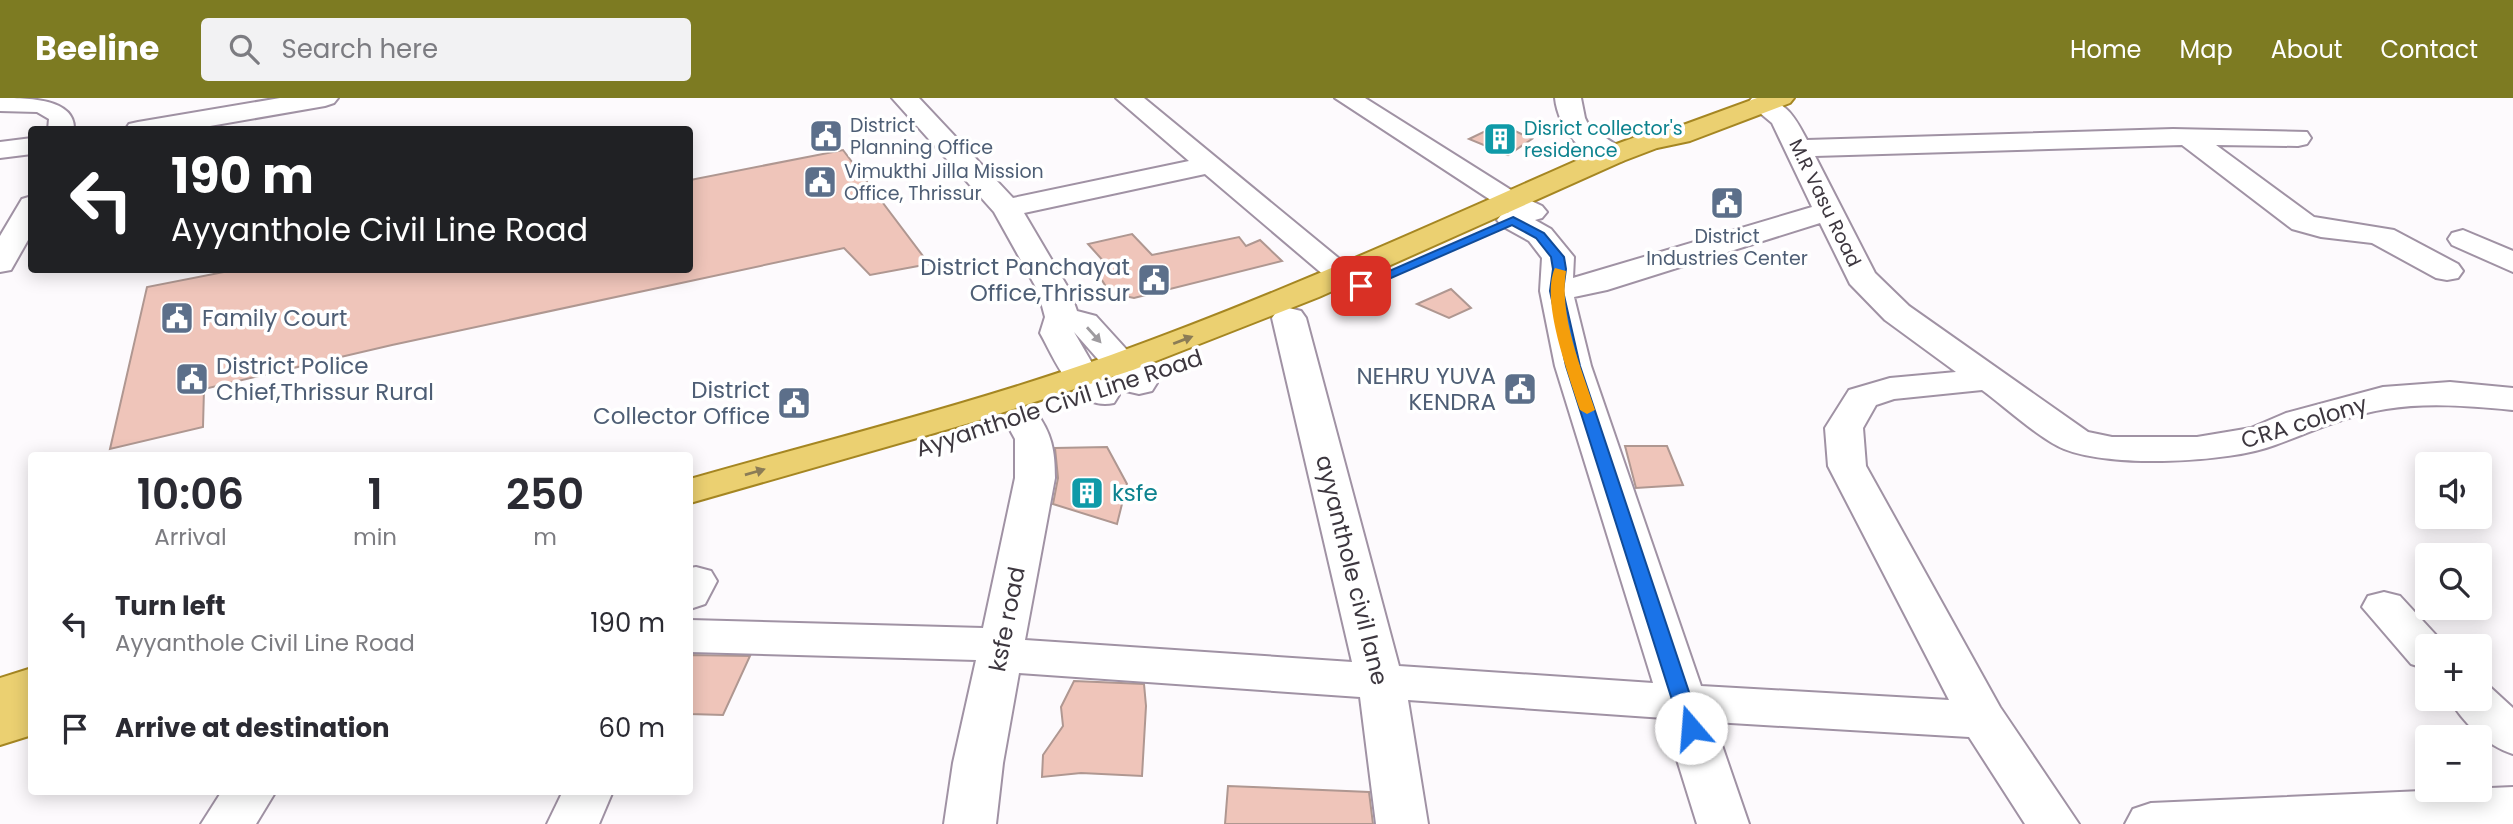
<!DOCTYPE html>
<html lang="en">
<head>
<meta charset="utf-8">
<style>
	body { margin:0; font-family:Poppins,sans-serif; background:#f2f2f3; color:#2b2b33; height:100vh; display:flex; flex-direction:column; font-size:26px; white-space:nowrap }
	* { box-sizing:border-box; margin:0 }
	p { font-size:23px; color:#7c7c81 }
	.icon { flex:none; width:38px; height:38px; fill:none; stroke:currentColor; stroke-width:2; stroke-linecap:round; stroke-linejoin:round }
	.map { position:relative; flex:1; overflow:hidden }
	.panel { position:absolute; left:28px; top:354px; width:665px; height:343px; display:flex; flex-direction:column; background:#fff; border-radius:7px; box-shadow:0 4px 18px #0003 }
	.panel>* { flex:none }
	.hud { position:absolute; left:28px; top:28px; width:665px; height:147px; border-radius:7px; box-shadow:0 4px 18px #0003; background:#202124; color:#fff; overflow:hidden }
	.buttons { position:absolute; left:2415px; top:354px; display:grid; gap:14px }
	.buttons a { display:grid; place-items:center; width:77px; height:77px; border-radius:7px; background:#fff; box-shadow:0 4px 18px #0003; font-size:35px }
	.pin { position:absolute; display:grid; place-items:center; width:60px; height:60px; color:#fff; margin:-30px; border-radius:14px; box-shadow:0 4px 10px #0006 }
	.me { position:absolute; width:77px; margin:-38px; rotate:342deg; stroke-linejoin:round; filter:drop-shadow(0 0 5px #0008) }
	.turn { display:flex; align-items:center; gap:24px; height:147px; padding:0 28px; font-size:32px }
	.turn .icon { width:91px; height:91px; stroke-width:2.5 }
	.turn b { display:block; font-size:49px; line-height:60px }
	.eta { display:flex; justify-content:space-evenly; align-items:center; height:119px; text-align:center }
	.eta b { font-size:42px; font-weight:600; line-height:49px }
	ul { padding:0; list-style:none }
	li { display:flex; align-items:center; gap:21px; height:105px; padding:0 28px }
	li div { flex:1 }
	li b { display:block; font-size:26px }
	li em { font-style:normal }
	header { display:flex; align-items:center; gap:42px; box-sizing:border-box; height:98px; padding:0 35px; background:#7d7b22; color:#fff }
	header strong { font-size:33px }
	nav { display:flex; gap:38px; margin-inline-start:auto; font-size:24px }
	.search { width:490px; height:63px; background:#f2f2f3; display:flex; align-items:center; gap:18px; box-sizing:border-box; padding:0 24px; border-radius:7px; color:#7c7c81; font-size:26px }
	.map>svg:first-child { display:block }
	.building { fill:#efc5ba; stroke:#af9791; stroke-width:2 }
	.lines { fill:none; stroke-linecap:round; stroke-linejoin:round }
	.minor-casing { stroke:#a092a4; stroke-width:4 }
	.major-casing { stroke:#a58622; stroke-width:4 }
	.minor { fill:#fff; fill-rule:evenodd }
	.major { fill:#ebd071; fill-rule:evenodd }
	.oneway { fill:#9e9b9f }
	.oneway2 { fill:#8b7c56 }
	.route { fill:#1a73e8; stroke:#114b97; stroke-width:2 }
	.slow { fill:#f59e0b }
	.labels { text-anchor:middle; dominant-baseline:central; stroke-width:7; stroke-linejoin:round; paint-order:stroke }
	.far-service-label { font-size:19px; fill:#4e5e75; stroke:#fff; text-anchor:start }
	.far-culture-label { font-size:19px; fill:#0d838f; stroke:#fff; text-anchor:start }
	.far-street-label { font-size:19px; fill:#3d373f; stroke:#fff }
	.service-label { font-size:23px; fill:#4e5e75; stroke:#fff; text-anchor:end }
	.street-label { font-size:23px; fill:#3d373f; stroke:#fff }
	.culture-label { font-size:23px; fill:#0d838f; stroke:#fff; text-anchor:start }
</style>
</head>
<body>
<header>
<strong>Beeline</strong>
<div class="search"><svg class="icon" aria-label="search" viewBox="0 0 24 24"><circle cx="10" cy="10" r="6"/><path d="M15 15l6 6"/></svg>Search here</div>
<nav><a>Home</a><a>Map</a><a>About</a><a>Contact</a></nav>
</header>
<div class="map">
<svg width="2513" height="726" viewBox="0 0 2513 726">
	<rect width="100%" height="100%" fill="#fdfafd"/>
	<g class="building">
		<path d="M 1500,26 L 1532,41 L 1508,57 L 1469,41 Z"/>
		<path d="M 843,52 L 929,166 L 870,177 L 844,150 L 392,247 L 204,291 L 203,329 L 110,351 L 147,189 L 234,172 L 690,172 L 690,82 Z"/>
		<path d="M 1132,136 L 1152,157 L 1239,139 L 1246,148 L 1260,142 L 1282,163 L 1134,200 L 1110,195 L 1093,168 L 1106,166 L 1088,146 Z"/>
		<path d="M 1451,191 L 1471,210 L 1449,220 L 1417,206 Z"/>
		<path d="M 1625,348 L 1667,348 L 1683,387 L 1636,390 Z"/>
		<path d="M 1107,349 L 1127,386 L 1117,426 L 1053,406 L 1058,380 L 1055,350 Z"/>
		<path d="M 690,557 L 750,558 L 723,617 L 690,616 Z"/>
		<path d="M 1074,583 L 1144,586 L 1146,608 L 1142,678 L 1081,675 L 1042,679 L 1043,657 L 1063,628 L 1061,609 Z"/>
		<path d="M 1228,688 L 1369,694 L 1373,726 L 1225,726 Z"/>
	</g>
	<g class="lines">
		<defs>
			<g id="minor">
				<path d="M 0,0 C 27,0 76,0 74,32 L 48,32 L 49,21 L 37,14 L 0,13 Z"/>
				<path d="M 280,0 L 338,0 L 334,5 L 325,8 L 187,32 L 125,32 L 129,26 L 138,24 Z"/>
				<path d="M 892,0 L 919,0 L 1013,100 L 1189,63 L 1116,0 L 1144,0 L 1359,177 L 1354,184 L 1343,187 L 1332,184 L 1205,76 L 1024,115 L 1070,193 L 1077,213 L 1096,218 L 1157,285 L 1152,293 L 1139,296 L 1126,293 L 1074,234 L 1096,272 L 1119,297 L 1114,305 C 1074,314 1056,263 1040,235 L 1045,219 L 1038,193 L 994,114 Z"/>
				<path d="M 1335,0 L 1365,0 L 1519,97 L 1542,108 L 1547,114 L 1542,120 L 1535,122 L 1551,131 L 1574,159 L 1573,180 L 1812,109 L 1772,25 L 1748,5 L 1752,0 C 1784,0 1793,15 1807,42 L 2173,31 L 2307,34 L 2311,40 L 2307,46 L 2298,48 L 2216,47 L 2314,119 L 2394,132 L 2458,166 L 2463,173 L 2458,180 L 2447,182 L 2436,180 L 2372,145 L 2321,139 L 2292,131 L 2182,47 L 1815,58 L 1875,175 L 1909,208 L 2088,334 L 2112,339 L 2197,339 L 2251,330 L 2286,315 L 2383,289 L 2450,284 L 2513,290 L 2513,312 C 2470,308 2428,304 2386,311 C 2347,317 2311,334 2275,347 C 2228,365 2111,370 2064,351 C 2041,342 2004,308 1982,292 L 1894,301 L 1876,307 L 1863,330 L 1866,368 L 2000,609 L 2079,726 L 2025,726 L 1969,639 L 1714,624 L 1749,726 L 1697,726 L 1664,620 L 1408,602 L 1428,726 L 1376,726 L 1360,599 L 1019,575 L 1003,665 L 996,726 L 944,726 L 953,665 L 976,562 L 690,554 L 690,522 L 983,530 L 1015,380 L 1015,341 L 1004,321 L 1009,313 L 1022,310 L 1035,313 C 1052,335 1055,353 1055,380 L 1025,542 L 1352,564 L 1272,220 L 1277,213 L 1289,210 L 1301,213 L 1306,220 L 1399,568 L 1653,585 L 1555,268 L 1540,193 L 1542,160 L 1529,143 L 1502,128 L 1497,122 L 1502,116 L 1509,114 ZM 1820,125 L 1850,186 L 1885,222 L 1956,274 L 1890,280 L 1849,292 L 1825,330 L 1828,368 L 1949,602 L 1701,588 L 1591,268 L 1574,199 L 1607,192 Z"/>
				<path d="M 1555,0 L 1581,0 L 1585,20 L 1590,30 L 1623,51 L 1627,57 L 1623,63 C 1588,71 1558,31 1555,0 Z"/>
				<path d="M 32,40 L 32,56 L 0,60 L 0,44 Z"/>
				<path d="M 32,98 L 32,135 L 11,172 L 0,174 L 0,138 L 22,101 Z"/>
				<path d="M 2463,132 L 2513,153 L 2513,174 L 2452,147 L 2448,141 L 2452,135 Z"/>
				<path d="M 696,469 L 711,473 L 717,483 L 705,506 L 690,511 L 690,470 Z"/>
				<path d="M 2384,494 L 2400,498 L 2446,548 L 2427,548 L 2427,571 L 2411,566 L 2362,509 L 2368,498 Z"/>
				<path d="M 2480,585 L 2489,588 L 2513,610 L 2513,656 C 2487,648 2462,624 2449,600 L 2480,600 Z"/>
				<path d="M 2513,689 L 2513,726 L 2125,726 L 2133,711 L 2151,705 Z"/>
				<path d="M 222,693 L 276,693 L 256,726 L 201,726 Z"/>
				<path d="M 563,693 L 613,693 L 599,726 L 547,726 Z"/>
			</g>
			<g id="major">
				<path d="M 1757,0 L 1794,0 L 1790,5 L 1690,43 L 1657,50 L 1623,63 L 1319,199 L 1133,272 L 973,324 L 690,405 L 690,381 C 830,341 973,306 1111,257 C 1278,197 1440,123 1603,51 L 1641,37 L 1675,30 Z"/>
				<path d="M 32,570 L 32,637 L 0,647 L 0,580 Z"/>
			</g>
		</defs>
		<use href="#minor" class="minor-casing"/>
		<use href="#major" class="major-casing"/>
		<use href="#minor" class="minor"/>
		<use href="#major" class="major"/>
	</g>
	<defs><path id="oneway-solid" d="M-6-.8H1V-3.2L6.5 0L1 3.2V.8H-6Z" transform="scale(1.75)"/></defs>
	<use class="oneway" href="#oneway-solid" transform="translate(1094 237) rotate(48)"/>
	<g class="oneway2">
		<use href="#oneway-solid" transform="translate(1183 242) rotate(-21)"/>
		<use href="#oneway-solid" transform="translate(755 374) rotate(-16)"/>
	</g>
	<path class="route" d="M 1513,119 L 1544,135 L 1564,159 L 1566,171 L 1563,193 L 1580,268 L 1701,630 L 1698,636 L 1684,636 L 1681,630 L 1566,268 L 1550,193 L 1553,171 L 1551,159 L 1536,140 L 1512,127 L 1366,191 L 1355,188 Z"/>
	<path class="slow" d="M 1555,170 L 1566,173 C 1559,218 1581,269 1595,312 L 1587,316 L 1580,312 C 1569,277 1540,202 1555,170 Z"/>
	<defs>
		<symbol id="civic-square" viewBox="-11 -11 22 22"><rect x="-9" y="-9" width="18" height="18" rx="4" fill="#5c6f8a" stroke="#fff"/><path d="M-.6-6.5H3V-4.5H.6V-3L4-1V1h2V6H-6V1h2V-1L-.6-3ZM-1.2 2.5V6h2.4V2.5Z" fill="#fff"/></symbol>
		<symbol id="building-square" viewBox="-11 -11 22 22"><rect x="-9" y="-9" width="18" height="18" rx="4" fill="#0f9aa8" stroke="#fff"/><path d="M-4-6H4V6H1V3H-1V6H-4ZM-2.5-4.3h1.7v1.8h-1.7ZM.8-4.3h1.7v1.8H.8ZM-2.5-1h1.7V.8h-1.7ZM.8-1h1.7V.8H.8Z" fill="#fff"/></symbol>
	</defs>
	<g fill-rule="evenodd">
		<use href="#civic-square" x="807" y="19" width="38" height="38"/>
		<use href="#building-square" x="1481" y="22" width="38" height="38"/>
		<use href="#civic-square" x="801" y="65" width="38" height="38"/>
		<use href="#civic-square" x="1708" y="86" width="38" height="38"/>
		<use href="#civic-square" x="1135" y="163" width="38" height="38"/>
		<use href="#civic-square" x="158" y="201" width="38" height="38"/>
		<use href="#civic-square" x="173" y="262" width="38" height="38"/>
		<use href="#civic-square" x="1501" y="272" width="38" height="38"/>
		<use href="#civic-square" x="775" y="286" width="38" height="38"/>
		<use href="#building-square" x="1068" y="376" width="38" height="38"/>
	</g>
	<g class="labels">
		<g class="far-service-label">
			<text x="850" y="27">District<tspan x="850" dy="22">Planning Office</tspan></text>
			<text x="844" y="73">Vimukthi Jilla Mission<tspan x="844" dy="22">Office, Thrissur</tspan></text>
			<text x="1727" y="138" text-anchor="middle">District<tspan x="1727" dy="22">Industries Center</tspan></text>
		</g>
		<g class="far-culture-label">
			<text x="1524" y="30">Disrict collector's<tspan x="1524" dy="22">residence</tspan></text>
		</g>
		<g class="far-street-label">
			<text transform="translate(1825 105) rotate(64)">M.R Vasu Road</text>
		</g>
		<g class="service-label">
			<text x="1130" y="169">District Panchayat<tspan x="1130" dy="26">Office,Thrissur</tspan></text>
			<text x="202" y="220" text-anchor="start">Family Court</text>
			<text x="216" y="268" text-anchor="start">District Police<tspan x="216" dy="26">Chief,Thrissur Rural</tspan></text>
			<text x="1496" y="278">NEHRU YUVA<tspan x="1496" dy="26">KENDRA</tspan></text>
			<text x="770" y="292">District<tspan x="770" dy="26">Collector Office</tspan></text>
		</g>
		<g class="street-label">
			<text transform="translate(1059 305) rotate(-18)">Ayyanthole Civil Line Road</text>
			<text transform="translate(2304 324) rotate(-17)">CRA colony</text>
			<text transform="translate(1352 472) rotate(76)">ayyanthole civil lane</text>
			<text transform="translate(1007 521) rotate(-79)">ksfe road</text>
		</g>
		<g class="culture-label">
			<text x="1112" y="395">ksfe</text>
		</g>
	</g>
</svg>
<div class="buttons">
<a><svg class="icon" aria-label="sound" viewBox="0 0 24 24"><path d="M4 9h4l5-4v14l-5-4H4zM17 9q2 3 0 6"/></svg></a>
<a><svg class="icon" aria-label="search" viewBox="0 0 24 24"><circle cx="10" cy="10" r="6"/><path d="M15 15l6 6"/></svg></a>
<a>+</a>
<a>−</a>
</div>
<div class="pin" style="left:1361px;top:188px;background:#d93025"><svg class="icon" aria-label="arrive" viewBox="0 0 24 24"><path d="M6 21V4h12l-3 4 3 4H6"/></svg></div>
<svg class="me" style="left:1691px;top:630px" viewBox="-20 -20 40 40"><circle r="19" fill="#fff"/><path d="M0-13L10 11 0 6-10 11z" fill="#1a73e8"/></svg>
<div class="hud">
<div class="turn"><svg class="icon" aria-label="left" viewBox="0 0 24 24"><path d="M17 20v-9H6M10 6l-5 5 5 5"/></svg><div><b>190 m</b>Ayyanthole Civil Line Road</div></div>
</div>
<section class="panel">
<div class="eta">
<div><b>10:06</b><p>Arrival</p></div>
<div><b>1</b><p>min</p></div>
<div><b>250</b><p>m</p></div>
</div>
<ul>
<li><svg class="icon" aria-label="left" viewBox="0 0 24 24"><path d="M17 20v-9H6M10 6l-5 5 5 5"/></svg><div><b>Turn left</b><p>Ayyanthole Civil Line Road</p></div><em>190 m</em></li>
<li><svg class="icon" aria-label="arrive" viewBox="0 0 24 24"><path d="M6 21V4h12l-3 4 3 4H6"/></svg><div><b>Arrive at destination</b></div><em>60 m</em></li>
</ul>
</section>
</div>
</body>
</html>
